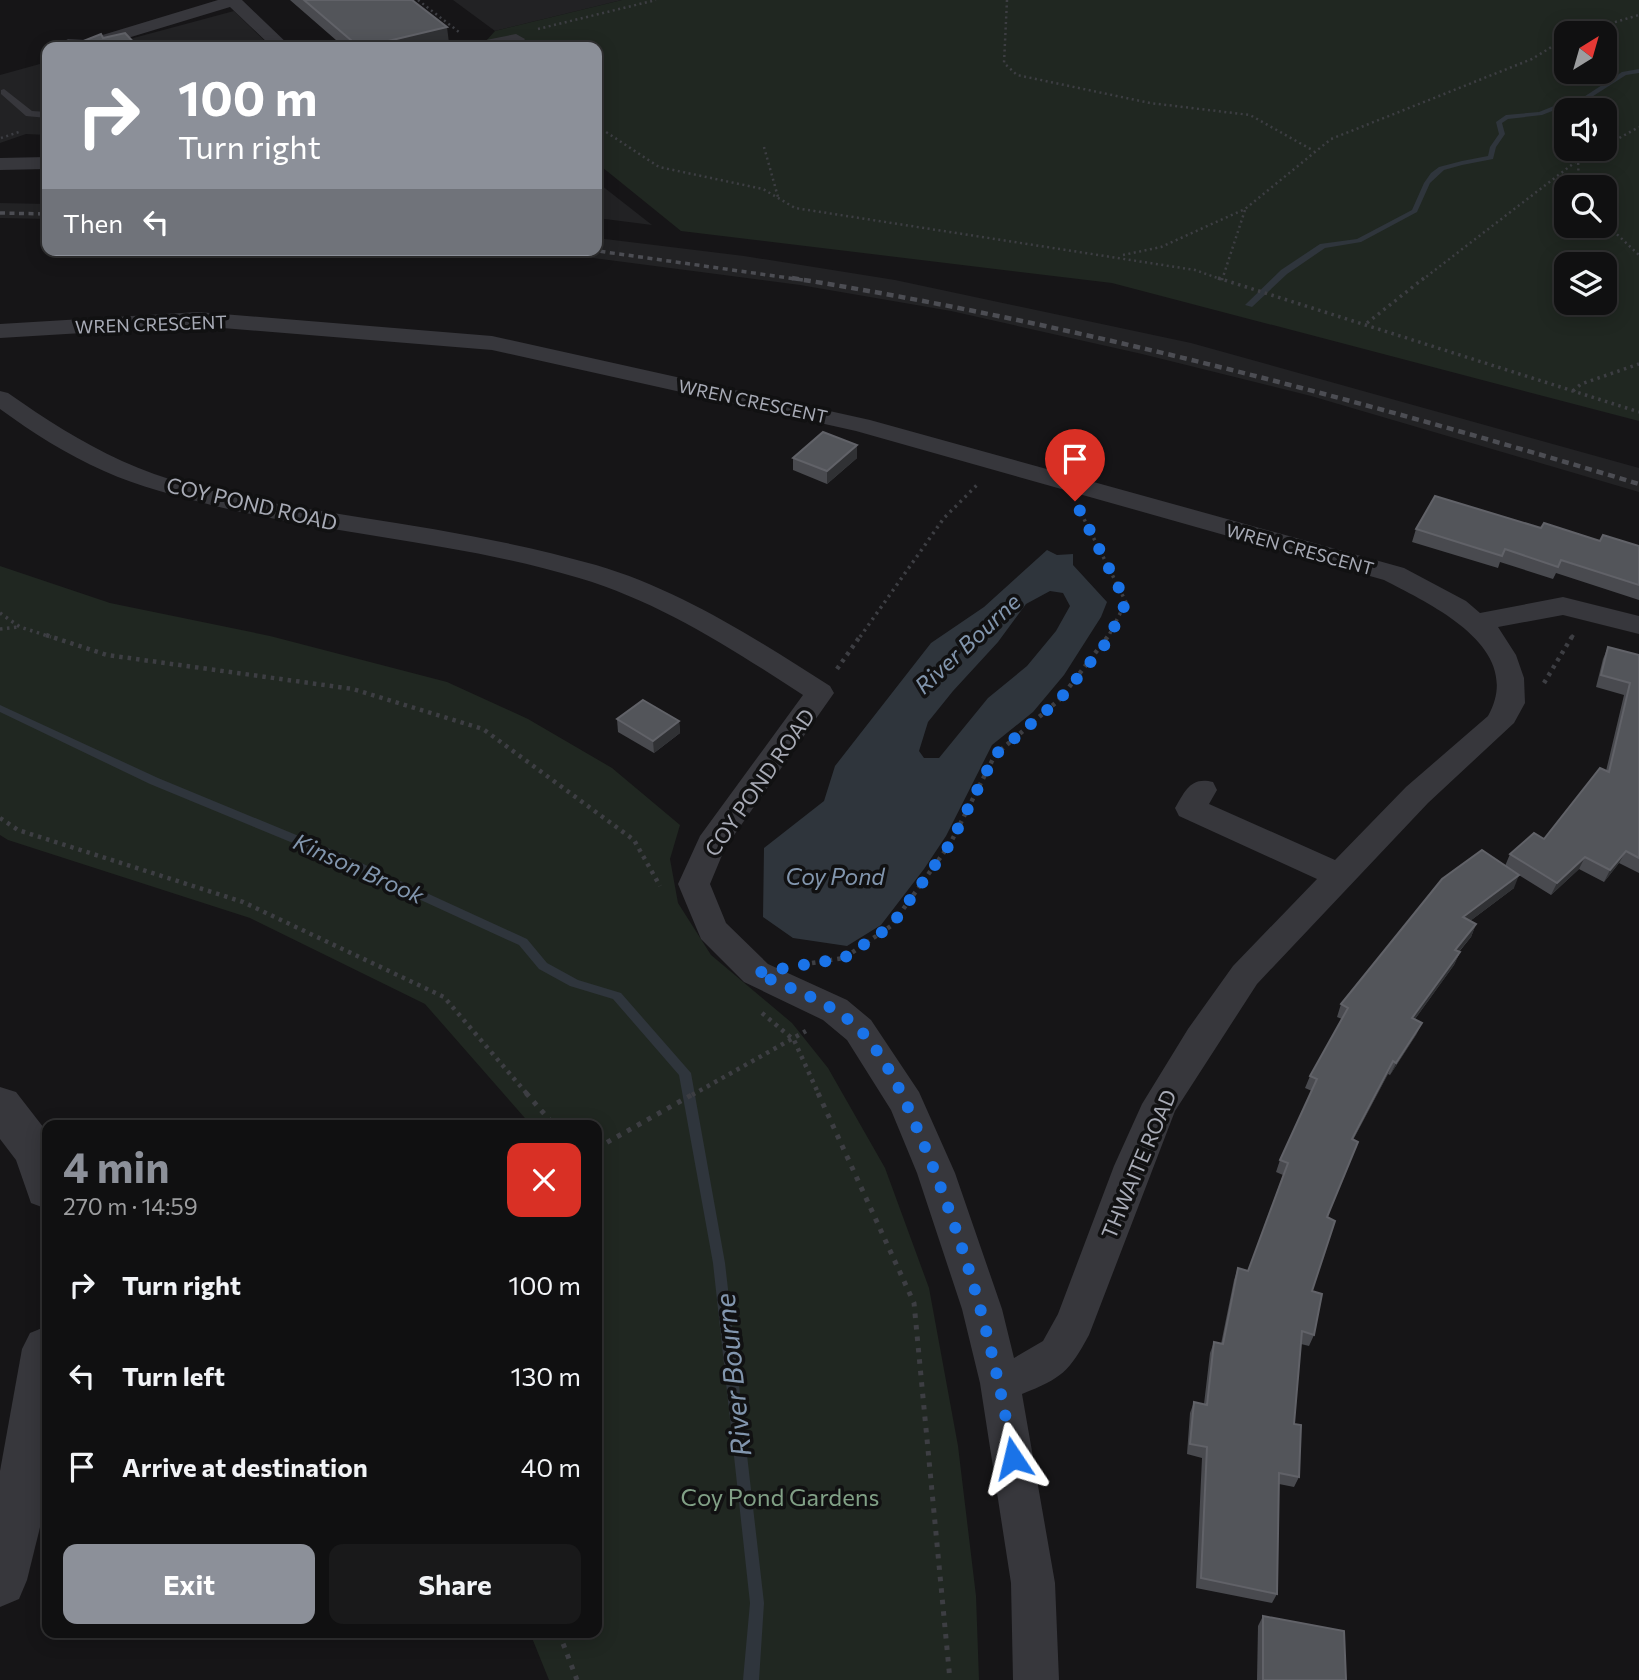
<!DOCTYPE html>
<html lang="en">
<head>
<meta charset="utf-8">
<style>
	body { margin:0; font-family:Commissioner,sans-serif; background:#19191a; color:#f1f3f6; height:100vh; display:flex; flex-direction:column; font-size:26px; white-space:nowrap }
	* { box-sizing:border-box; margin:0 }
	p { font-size:23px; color:#9c9d9f }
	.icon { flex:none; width:38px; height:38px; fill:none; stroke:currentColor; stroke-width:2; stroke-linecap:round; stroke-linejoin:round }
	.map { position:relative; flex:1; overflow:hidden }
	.panel { position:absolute; left:42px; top:1120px; width:560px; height:518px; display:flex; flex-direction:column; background:#101011; border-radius:14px; box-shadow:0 4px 18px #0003,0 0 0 2px #303031 }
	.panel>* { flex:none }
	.banner { position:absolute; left:42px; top:42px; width:560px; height:214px; border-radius:14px; box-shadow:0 4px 18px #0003,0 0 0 2px #303031; background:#8c9099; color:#fff; overflow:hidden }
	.needle { width:46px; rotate:37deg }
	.controls { position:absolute; left:1554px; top:21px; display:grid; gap:14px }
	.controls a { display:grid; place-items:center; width:63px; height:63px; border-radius:14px; background:#101011; box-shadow:0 4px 18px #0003,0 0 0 2px #303031; font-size:35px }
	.pin { position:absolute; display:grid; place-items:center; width:60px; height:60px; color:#fff; margin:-72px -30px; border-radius:50% 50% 50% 0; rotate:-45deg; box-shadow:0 0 7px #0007 }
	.pin .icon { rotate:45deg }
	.me { position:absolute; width:77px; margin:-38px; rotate:350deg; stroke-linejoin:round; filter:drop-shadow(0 0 5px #0008) }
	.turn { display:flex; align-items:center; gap:24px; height:147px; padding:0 21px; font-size:32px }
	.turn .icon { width:91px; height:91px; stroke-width:2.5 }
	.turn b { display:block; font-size:49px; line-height:60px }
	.then { display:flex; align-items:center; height:66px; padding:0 21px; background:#0003; gap:14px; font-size:26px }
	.round { display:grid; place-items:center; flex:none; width:74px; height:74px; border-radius:14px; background:#19191a }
	.summary { display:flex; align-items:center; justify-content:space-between; height:119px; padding:0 21px }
	h1 { font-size:42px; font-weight:700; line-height:52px; color:#8c9099 }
	.action { display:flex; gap:14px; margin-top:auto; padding:14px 21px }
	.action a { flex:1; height:80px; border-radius:14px; background:#8c9099; color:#fff; font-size:28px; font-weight:700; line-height:80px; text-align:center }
	.action a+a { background:#19191a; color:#f1f3f6 }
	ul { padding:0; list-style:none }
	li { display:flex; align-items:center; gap:21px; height:91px; padding:0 21px }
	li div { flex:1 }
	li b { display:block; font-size:26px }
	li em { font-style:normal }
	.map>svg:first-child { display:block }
	.built { fill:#222224 }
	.green { fill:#202721; fill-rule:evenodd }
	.water { fill:#2f353c; fill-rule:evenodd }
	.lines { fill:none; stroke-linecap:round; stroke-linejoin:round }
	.stream { fill:#2f353c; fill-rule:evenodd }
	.path-far3 { stroke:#3d3e43; stroke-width:2.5; stroke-dasharray:2 3.5; stroke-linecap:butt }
	.path-far2 { stroke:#3d3e43; stroke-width:3.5; stroke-dasharray:2.5 4.5; stroke-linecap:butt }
	.path-far1 { stroke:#3d3e43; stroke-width:4.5; stroke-dasharray:3.5 5; stroke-linecap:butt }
	.path { stroke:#3d3e43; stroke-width:5; stroke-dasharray:4.5 7; stroke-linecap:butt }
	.service { fill:#37373c; fill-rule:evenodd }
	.minor { fill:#37373c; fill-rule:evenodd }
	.tertiary { fill:#37373c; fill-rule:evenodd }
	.rail-far1 { stroke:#4c4d53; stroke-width:3.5; stroke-dasharray:5 4.5; stroke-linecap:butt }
	.rail { stroke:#4c4d53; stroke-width:4.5; stroke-dasharray:7 5; stroke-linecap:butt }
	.wall { fill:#494a4f }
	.shaded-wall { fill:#303134 }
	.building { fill:#53555a; stroke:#616268; stroke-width:2 }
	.route { stroke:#1a73e8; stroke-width:12; stroke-dasharray:0 21.6 }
	.labels { text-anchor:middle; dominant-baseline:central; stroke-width:7; stroke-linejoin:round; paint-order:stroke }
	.far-street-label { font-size:18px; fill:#a8abb6; stroke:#111112 }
	.street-label { font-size:21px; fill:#a8abb6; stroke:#111112 }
	.water-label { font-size:23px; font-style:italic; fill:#8296ae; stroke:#111112 }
	.near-park-label { font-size:24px; fill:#81a086; stroke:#111112 }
	.near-water-label { font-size:28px; font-style:italic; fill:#8296ae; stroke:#111112 }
</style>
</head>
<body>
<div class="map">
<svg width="1639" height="1680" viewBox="0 0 1639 1680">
	<rect width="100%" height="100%" fill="#161517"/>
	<g class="built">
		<path d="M 453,0 L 622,0 L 495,31 Z"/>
		<path d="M 234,11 L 271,47 L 100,47 Z"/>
		<path d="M 47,62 L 47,135 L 26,134 L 0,143 L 0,75 Z"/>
		<path d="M 597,182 L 652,225 L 597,218 Z"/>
		<path d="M 0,203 L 47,204 L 47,219 L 0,218 Z"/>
		<path d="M 597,238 L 744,256 L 895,280 L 1191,343 L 1639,468 L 1639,492 L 1311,396 L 1142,354 L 951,311 L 800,285 L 532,250 L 597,250 Z"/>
	</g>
	<g class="green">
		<path d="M 622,0 L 1639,0 L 1639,421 L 1112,283 L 681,231 L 597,163 L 597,47 L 494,47 L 486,41 L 495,31 ZM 1566,33 L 1605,33 L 1605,72 L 1566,72 ZM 1566,110 L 1605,110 L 1605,149 L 1566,149 ZM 1566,187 L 1605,187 L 1605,226 L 1566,226 ZM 1566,264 L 1605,264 L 1605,303 L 1566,303 Z"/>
		<path d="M 0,566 L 110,603 L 270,636 L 447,682 L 528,719 L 612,768 L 680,825 L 670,859 L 678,903 L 711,955 L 792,1023 L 828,1068 L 885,1168 L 929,1288 L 958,1446 L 976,1596 L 979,1680 L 549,1680 L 530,1633 L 597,1633 L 597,1125 L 531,1125 L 425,1004 L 250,918 L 8,840 L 0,835 Z"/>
	</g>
	<path class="water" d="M 1047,550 L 1057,555 L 1073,554 L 1073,565 L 1107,602 L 1101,617 L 1064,675 L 1033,712 L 992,745 L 946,836 L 924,869 L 881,925 L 847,946 L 793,938 L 763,917 L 764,848 L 824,801 L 835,766 L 931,643 L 984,607 ZM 1050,591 L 1063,593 L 1070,606 L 1056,631 L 1027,666 L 988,698 L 939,758 L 924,758 L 919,751 L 928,722 L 953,691 L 998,642 L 1026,604 Z"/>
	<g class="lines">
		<g class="stream">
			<path d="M 1639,69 L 1639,73 L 1626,75 L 1576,107 L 1560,108 L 1542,115 L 1508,119 L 1502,123 L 1505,134 L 1496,147 L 1493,159 L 1462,165 L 1444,170 L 1430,183 L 1417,212 L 1361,242 L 1325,248 L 1287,274 L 1252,307 L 1245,305 L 1281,270 L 1320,244 L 1357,239 L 1412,210 L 1424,183 L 1431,173 L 1439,167 L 1462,161 L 1488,156 L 1490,147 L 1499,134 L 1496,122 L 1506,115 L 1539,112 L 1559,104 L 1573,104 L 1622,72 Z"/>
			<path d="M 0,705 L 158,778 L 335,851 L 527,939 L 547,963 L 578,980 L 621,993 L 691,1073 L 725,1263 L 764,1603 L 759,1680 L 743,1680 L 750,1603 L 713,1263 L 679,1075 L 613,999 L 570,986 L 539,969 L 519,945 L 327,857 L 150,784 L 0,712 Z"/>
		</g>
		<g class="path-far3">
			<path d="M 418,0 L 459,32"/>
			<path d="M 1007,0 L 1004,63 L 1017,75 L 1150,103 L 1250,115 L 1314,151"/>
			<path d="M 538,29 L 656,0"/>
			<path d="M 1578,33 L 1639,15"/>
			<path d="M 597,126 L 659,167 L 763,189 L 795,208 L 1195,270 L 1223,280"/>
			<path d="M 1,138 L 19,132"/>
			<path d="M 1605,146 L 1639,127"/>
			<path d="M 764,147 L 778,197"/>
			<path d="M 1579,187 L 1578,160 L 1599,149"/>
			<path d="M 1605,223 L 1639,255"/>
			<path d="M 1123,255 L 1161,247 L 1245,209 L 1331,139 L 1532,59 L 1566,38"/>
			<path d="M 1222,280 L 1245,210"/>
			<path d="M 1422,280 L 1578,160"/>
		</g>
		<g class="path-far2">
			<path d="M 1218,278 L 1639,412"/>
			<path d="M 1367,323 L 1424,278"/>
			<path d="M 1573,391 L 1581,384 L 1639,364"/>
			<path d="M 1081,513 L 1126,602 L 1108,637"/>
			<path d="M 0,613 L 20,627 L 51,637"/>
			<path d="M 0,629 L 19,627"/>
			<path d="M 860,637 L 944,518 L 978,484"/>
			<path d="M 1572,637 L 1574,634"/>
		</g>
		<g class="path-far1">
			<path d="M 46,635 L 107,655 L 353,689 L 483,729 L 634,840 L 660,886"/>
			<path d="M 837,669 L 861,635"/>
			<path d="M 1544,683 L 1573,635"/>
			<path d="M 0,818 L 18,830 L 243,902 L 444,997 L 528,1095"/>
			<path d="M 812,963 L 844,958 L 891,926 L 950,844 L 995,755 L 1060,699 L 1109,635"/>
			<path d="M 762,1013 L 794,1040 L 819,1095"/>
			<path d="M 692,1095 L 806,1031"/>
		</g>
		<g class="path">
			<path d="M 526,1093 L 554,1125"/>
			<path d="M 818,1093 L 914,1303 L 950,1680"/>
			<path d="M 597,1148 L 695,1093"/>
			<path d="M 559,1633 L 577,1680"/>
		</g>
		<path class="service" d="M 4,89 L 32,111 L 47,112 L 47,118 L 26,116 L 1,94 L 1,90 Z"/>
		<g class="minor">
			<path d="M 218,0 L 242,0 L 291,47 L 272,47 L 230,7 L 98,47 L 61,47 L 59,44 L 68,39 L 86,40 Z"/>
			<path d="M 516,34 L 525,39 L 522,43 L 502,47 L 468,47 L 471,43 Z"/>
			<path d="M 47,157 L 47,169 L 0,170 L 0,158 Z"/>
			<path d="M 198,312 L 492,336 L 870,420 L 1404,568 L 1466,601 L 1480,613 L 1563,597 L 1639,616 L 1639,634 L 1563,615 L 1498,627 L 1516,655 L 1524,678 L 1525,703 L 1514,723 L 1428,803 L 1257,984 L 1175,1111 L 1089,1335 C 1069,1372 1062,1378 1022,1394 L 1055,1583 L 1059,1680 L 1013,1680 L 1011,1583 L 980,1383 L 962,1309 L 917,1173 L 891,1110 L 847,1040 L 823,1020 L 744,982 L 701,939 L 678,884 L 700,836 L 803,695 C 732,649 660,602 579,578 C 460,542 335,535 215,506 C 178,496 139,487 104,471 C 66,454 33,433 0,409 L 0,391 L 8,393 C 45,419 81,442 122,461 C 195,494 279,504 358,517 C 438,529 518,543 596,565 C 681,590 756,639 830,686 L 834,693 L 725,848 L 710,884 L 726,923 L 768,964 L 847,1000 L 871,1020 L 919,1092 L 955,1173 L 1002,1309 L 1014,1358 L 1043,1341 L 1058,1314 L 1114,1166 L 1142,1104 L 1188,1029 L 1233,966 L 1317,879 L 1179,816 L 1175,808 C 1185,791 1191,776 1213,782 L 1217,790 L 1209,804 L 1335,860 L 1406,787 L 1488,716 C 1526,648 1432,605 1384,580 L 856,431 L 492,350 L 198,326 L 0,338 L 0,324 Z"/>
		</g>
		<g class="tertiary">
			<path d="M 0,1087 L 16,1092 L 47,1132 L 47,1209 L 31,1203 L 16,1160 L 0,1139 Z"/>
			<path d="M 47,1326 L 47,1499 L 27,1580 L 19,1599 L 0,1607 L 0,1471 L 22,1349 L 30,1333 Z"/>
		</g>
		<g class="rail-far1">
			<path d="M 0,213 L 47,214"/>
			<path d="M 591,250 L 803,280"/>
		</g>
		<path class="rail" d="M 792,278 C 1080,324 1360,400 1639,484"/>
	</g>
	<g class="wall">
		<path d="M 290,0 L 414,0 L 415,2 L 449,43 L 431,47 L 344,47 Z"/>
		<path d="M 857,445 L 857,458 L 827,484 L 793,470 L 793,458 Z"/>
		<path d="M 1541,528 L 1600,541 L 1639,546 L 1639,600 L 1556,573 L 1553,579 L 1500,562 L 1498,568 L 1412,542 L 1416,529 Z"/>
		<path d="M 1608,647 L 1639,655 L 1639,873 L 1619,863 L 1604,882 L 1579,869 L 1551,895 L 1514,872 L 1514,888 L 1470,921 L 1476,924 L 1471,937 L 1459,952 L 1460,952 L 1454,965 L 1415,1019 L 1422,1023 L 1416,1035 L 1390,1075 L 1388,1074 L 1353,1140 L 1327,1217 L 1312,1291 L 1314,1335 L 1309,1346 L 1301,1344 L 1294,1424 L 1299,1477 L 1294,1487 L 1279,1484 L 1277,1594 L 1272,1603 L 1196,1588 L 1202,1458 L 1187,1454 L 1190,1413 L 1194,1402 L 1204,1404 L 1210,1353 L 1214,1342 L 1221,1344 L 1234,1280 L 1238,1268 L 1248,1271 L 1283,1175 L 1276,1172 L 1280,1160 L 1312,1091 L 1305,1088 L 1310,1076 L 1342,1019 L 1337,1017 L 1341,1004 L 1505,866 L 1510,854 L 1544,839 L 1606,771 L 1624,695 L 1596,687 L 1603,659 Z"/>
		<path d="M 617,719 L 679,721 L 680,733 L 654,753 L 618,732 Z"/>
		<path d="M 1263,1616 L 1346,1680 L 1257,1680 L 1258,1626 Z"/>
	</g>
	<g class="shaded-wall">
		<path d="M 447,27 L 449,43 L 431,47 L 363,47 Z"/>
		<path d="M 857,445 L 857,458 L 827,484 L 827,471 Z"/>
		<path d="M 679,721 L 680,733 L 654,753 L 653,741 Z"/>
		<path d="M 1626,851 L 1619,863 L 1604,882 L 1610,870 Z"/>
		<path d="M 1585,857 L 1579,869 L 1551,895 L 1557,883 Z"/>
		<path d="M 1519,875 L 1514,888 L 1458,930 L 1463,917 Z"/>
		<path d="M 1476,924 L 1471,937 L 1450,962 L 1455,950 Z"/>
		<path d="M 1460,952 L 1454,965 L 1407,1030 L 1412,1018 Z"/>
		<path d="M 1422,1023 L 1416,1035 L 1390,1075 L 1396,1063 Z"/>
		<path d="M 1393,1061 L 1388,1074 L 1347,1151 L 1352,1139 Z"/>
	</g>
	<g class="building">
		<path d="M 304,0 L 412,0 L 447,27 L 363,47 L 359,47 Z"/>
		<path d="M 125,33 L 138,47 L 81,47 L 81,42 L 101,34 L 103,38 Z"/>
		<path d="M 215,43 L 222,47 L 201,47 Z"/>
		<path d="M 823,432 L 857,445 L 827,471 L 793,458 Z"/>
		<path d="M 1435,496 L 1541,528 L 1544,523 L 1600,541 L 1603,535 L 1639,546 L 1639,585 L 1561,560 L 1558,567 L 1505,549 L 1502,556 L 1416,529 Z"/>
		<path d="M 1608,647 L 1639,655 L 1639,858 L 1626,851 L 1610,870 L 1585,857 L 1557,883 L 1510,854 L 1534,833 L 1544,839 L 1600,768 L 1609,772 L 1630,683 L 1601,675 Z"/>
		<path d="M 643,700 L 679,721 L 653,741 L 617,719 Z"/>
		<path d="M 1482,850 L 1519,875 L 1463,917 L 1476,924 L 1455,950 L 1460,952 L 1412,1018 L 1422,1023 L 1396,1063 L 1393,1061 L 1352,1139 L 1358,1142 L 1327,1217 L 1335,1221 L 1312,1291 L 1322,1294 L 1314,1335 L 1302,1331 L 1294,1424 L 1301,1425 L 1299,1477 L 1279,1473 L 1277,1594 L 1201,1578 L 1207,1447 L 1190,1444 L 1194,1402 L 1207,1405 L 1214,1342 L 1223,1344 L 1238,1268 L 1248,1271 L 1288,1163 L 1280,1160 L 1317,1079 L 1310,1076 L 1348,1008 L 1341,1004 L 1442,879 Z"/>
		<path d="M 1263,1616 L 1344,1631 L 1346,1680 L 1263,1680 Z"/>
	</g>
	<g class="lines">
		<path class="route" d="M 1013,1458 C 995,1349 965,1243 922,1140 C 906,1102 888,1059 859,1029 C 832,1002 791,989 756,973 L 844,958 L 891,926 L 950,844 L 995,755 L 1060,699 L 1107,642 L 1126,602 L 1075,501"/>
	</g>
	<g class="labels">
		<g class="far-street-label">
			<text transform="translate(151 324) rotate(-2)">WREN CRESCENT</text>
			<text transform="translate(753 401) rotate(12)">WREN CRESCENT</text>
			<text transform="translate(1300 549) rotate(15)">WREN CRESCENT</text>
		</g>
		<g class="street-label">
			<text transform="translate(252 503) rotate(13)">COY POND ROAD</text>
			<text transform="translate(759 782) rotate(-55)">COY POND ROAD</text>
			<text transform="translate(1138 1164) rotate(-67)">THWAITE ROAD</text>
		</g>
		<g class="water-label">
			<text transform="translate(967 643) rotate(-43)">River Bourne</text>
			<text transform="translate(359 868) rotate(24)">Kinson Brook</text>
			<text x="835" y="876">Coy Pond</text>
		</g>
		<g class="near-park-label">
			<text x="780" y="1496">Coy Pond Gardens</text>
		</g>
		<g class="near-water-label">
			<text transform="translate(732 1375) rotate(-96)">River Bourne</text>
		</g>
	</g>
</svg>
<div class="controls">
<a><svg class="needle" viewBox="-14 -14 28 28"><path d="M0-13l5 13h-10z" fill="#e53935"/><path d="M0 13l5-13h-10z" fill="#9c9d9f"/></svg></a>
<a><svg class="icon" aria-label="sound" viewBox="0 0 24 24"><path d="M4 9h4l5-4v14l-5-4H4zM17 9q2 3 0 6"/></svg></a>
<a><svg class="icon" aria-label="search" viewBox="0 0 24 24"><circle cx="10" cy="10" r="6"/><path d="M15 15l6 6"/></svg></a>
<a><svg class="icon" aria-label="layers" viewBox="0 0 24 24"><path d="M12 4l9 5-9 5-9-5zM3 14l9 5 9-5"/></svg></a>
</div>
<div class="pin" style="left:1075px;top:501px;background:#d93025"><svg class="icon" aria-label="arrive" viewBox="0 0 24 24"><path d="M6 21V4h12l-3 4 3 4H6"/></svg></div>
<svg class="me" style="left:1013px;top:1458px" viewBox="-20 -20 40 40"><path d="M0-17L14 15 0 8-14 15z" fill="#1a73e8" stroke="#fff" stroke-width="4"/></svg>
<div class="banner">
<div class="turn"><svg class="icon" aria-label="right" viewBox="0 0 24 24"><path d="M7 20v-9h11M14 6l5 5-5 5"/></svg><div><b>100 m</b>Turn right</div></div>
<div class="then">Then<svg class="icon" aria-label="left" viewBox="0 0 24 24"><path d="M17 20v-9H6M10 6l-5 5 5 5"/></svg></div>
</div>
<section class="panel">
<div class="summary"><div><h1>4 min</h1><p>270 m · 14:59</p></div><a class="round" style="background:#d93025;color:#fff"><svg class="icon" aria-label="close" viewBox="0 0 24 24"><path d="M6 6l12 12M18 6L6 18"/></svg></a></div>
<ul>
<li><svg class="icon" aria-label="right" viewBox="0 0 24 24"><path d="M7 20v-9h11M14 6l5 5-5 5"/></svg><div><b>Turn right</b></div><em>100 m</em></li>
<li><svg class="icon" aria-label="left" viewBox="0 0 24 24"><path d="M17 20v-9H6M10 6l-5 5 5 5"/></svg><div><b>Turn left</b></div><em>130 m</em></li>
<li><svg class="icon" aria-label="arrive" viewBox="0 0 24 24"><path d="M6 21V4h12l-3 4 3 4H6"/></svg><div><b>Arrive at destination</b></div><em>40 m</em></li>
</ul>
<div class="action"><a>Exit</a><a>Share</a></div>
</section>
</div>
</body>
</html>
